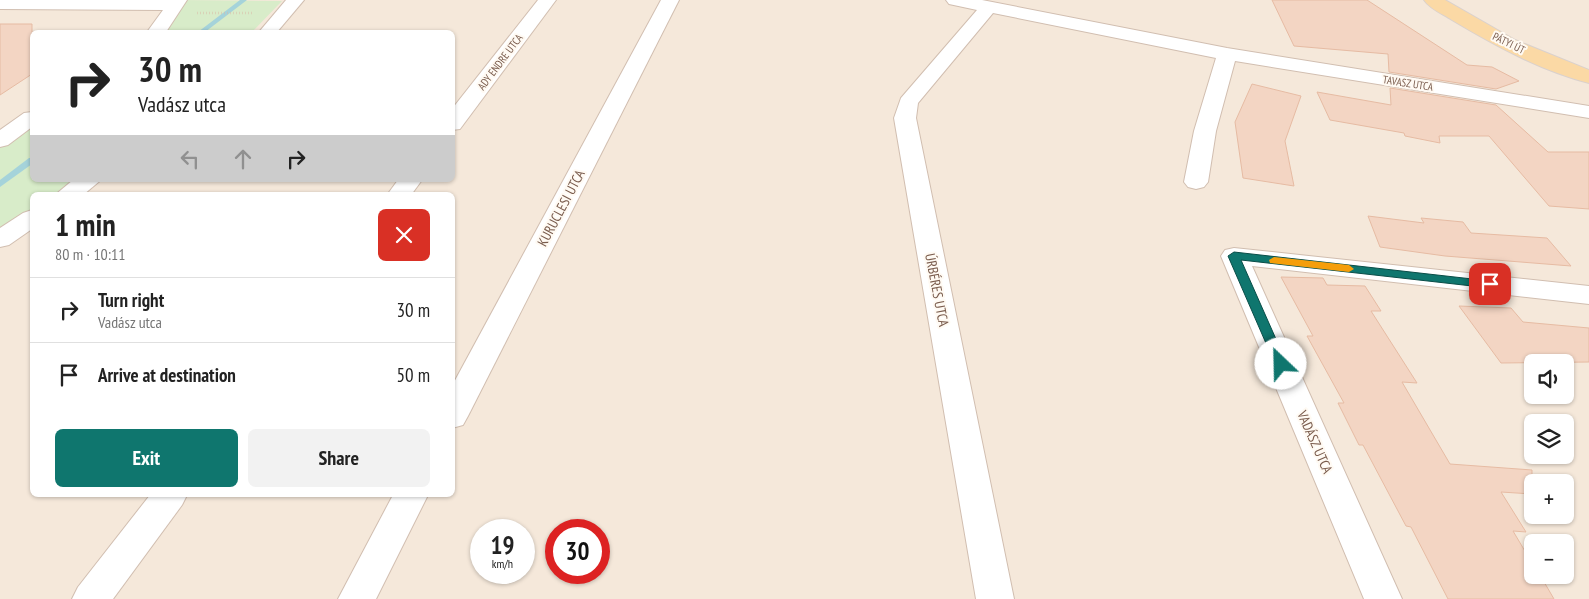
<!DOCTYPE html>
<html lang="en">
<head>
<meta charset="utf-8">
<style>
	body { margin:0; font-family:"PT Sans Narrow",sans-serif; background:#f2f2f2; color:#222; height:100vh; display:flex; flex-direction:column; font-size:19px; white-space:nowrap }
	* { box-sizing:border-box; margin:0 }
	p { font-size:16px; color:#767676 }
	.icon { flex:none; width:28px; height:28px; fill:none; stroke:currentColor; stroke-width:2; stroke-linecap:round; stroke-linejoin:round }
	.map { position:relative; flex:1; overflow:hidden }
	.side { position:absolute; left:30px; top:192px; width:425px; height:305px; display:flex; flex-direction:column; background:#fff; border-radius:8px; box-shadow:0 1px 4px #0004 }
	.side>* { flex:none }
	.guide { position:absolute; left:30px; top:30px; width:425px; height:152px; border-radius:8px; box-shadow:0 1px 4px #0004; background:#fff; color:#222; overflow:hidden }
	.fabs { position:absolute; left:1524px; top:354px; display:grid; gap:10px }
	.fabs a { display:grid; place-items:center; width:50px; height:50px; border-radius:8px; background:#fff; box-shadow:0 1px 4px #0004; font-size:25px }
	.speed { position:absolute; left:470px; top:519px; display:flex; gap:10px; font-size:25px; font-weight:700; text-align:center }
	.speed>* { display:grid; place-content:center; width:65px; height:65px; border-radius:50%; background:#fff; box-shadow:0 1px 4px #0004; line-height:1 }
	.speed small { font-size:12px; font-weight:400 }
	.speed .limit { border:8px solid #d22; background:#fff; color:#111 }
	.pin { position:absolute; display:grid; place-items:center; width:42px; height:42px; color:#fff; margin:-21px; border-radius:10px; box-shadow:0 2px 8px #0006 }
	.me { position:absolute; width:55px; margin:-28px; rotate:336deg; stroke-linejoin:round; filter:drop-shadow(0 0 4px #0008) }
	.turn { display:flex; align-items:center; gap:18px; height:105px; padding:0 25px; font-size:22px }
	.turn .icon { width:65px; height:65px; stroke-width:2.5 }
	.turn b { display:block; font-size:35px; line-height:42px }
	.lanes { display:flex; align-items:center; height:48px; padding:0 25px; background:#0003; justify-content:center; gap:25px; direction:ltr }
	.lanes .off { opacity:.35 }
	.round { display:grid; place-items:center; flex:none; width:52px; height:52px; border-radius:8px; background:#f2f2f2 }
	.headline { display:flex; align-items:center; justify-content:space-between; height:85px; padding:0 25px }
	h1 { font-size:30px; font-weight:800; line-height:38px }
	.cta { display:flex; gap:10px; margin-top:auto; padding:10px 25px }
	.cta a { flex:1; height:58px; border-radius:8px; background:#0f766e; color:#fff; font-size:20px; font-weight:800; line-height:58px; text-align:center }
	.cta a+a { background:#f2f2f2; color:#222 }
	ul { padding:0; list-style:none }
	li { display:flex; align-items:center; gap:15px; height:65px; padding:0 25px; border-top:1px solid #e0e0e0 }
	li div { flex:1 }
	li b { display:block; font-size:19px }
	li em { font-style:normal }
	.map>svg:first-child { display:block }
	.residential { fill:#f5e8da; fill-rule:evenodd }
	.green { fill:#d8ecc9 }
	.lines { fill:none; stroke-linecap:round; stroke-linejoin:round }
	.stream { fill:#a5d3da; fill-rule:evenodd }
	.building { fill:#f3d5c3; stroke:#e6bba3 }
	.minor-casing { stroke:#d1beb0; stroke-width:2 }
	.major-casing { stroke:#dad1cd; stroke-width:2 }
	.path { stroke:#d9b8a5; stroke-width:2.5; stroke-dasharray:0.5 2.5; stroke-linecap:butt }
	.minor { fill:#fff; fill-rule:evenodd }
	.major { fill:#fbd9a5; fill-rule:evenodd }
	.route { fill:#0f766e; stroke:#0a4d48 }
	.slow { fill:#f59e0b }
	.labels { text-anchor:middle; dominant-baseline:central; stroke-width:4; stroke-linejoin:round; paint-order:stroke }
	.far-street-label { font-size:11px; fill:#7a5c4d; stroke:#fffaf3 }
	.street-label { font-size:14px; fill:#7a5c4d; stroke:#fffaf3 }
</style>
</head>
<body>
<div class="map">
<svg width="1589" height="599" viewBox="0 0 1589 599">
	<rect width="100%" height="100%" fill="#fdf6ec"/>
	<path class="residential" d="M 0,0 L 1589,0 L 1589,599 L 0,599 ZM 32,32 L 452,32 L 452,180 L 32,180 ZM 32,195 L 452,195 L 452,495 L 32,495 ZM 1532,362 L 1565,362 L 1565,395 L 1532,395 ZM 1532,422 L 1565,422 L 1565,455 L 1532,455 ZM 1532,482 L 1565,482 L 1565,515 L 1532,515 ZM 481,530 L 524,530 L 524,572 L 481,572 ZM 556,530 L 599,530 L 599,572 L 556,572 ZM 1532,542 L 1565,542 L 1565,575 L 1532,575 Z"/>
	<g class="green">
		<path d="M 179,0 L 282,1 L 252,32 L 150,32 L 172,14 Z"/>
		<path d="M 32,114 L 32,180 L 74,180 L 54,195 L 32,195 L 32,211 L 0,233 L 0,136 Z"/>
	</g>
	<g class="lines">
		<g class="stream">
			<path d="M 240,0 L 247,0 L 205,32 L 198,32 Z"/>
			<path d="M 29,158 L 32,158 L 32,164 L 0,187 L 0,180 Z"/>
		</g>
	</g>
	<g class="building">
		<path d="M 1272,0 L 1367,0 L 1467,65 L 1492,67 L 1519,81 L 1496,89 L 1389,72 L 1388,54 L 1294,46 Z"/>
		<path d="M 0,24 L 32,24 L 32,74 L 0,95 Z"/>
		<path d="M 1252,84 L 1301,96 L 1285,141 L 1294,186 L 1243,178 L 1235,122 Z"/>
		<path d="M 1390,88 L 1496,105 L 1548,152 L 1589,152 L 1589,209 L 1549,206 L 1489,136 L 1439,136 L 1440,143 L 1405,136 L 1404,133 L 1330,120 L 1317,92 L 1391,105 Z"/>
		<path d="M 1368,216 L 1424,223 L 1421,218 L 1463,222 L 1471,233 L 1547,238 L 1571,266 L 1445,256 L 1380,247 Z"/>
		<path d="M 1281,277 L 1323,278 L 1327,285 L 1365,286 L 1381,311 L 1371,311 L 1417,383 L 1402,382 L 1450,464 L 1532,470 L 1532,494 L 1501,492 L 1526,532 L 1513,531 L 1532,563 L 1532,575 L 1540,575 L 1554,599 L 1448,599 L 1411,527 L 1406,526 L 1363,445 L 1359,445 L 1338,403 L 1344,403 L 1307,336 L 1313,336 Z"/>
		<path d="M 1459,306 L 1511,308 L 1523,322 L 1589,328 L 1589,362 L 1501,363 Z"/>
	</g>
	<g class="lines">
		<defs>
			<g id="minor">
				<path d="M 0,0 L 187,0 L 166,32 L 147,32 L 163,10 L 0,9 Z"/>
				<path d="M 286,0 L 304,0 L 277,32 L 259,32 Z"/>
				<path d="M 538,0 L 556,0 L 460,129 L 452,130 L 452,109 Z"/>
				<path d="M 661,0 L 679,0 L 468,416 L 463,425 L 452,428 L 452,386 Z"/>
				<path d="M 946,0 L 982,0 L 1227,48 L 1589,106 L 1589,118 L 1235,61 L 1216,131 L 1208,182 L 1204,187 L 1196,189 L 1188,187 L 1184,182 L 1194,131 L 1216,58 L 993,13 L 918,103 L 916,118 L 1014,599 L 976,599 L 894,118 L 901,98 L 977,10 L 949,4 Z"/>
				<path d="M 32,112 L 32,127 L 8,145 L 0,147 L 0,130 L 24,113 Z"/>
				<path d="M 73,180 L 101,180 L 83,195 L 55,195 Z"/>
				<path d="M 398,180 L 422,180 L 411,195 L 387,195 Z"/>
				<path d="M 32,210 L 32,229 L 9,245 L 0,247 L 0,228 L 23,213 Z"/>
				<path d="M 1234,248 L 1589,286 L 1589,304 L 1252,266 L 1402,599 L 1364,599 L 1221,256 L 1225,250 Z"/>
				<path d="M 150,495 L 187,495 L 182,505 L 113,599 L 72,599 L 78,587 Z"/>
				<path d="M 393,495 L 428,495 L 376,599 L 338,599 Z"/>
			</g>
			<path id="major" d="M 1424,0 L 1445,0 L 1515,40 L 1589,70 L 1589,83 C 1541,71 1494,45 1452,20 C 1443,14 1430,9 1424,0 Z"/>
		</defs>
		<use href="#minor" class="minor-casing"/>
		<use href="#major" class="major-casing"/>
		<path class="path" d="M 197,13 L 254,13"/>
		<use href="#minor" class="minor"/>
		<use href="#major" class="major"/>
	</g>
	<path class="route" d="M 1234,252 L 1490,281 L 1496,284 L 1490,288 L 1241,260 L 1287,364 L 1281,369 L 1275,364 L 1228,256 Z"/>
	<path class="slow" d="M 1274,257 L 1349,265 L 1354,269 L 1349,272 L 1270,263 L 1269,260 Z"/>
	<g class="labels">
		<g class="far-street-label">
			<text transform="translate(1509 43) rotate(26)">PÁTYI ÚT</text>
			<text transform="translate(500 62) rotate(-53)">ADY ENDRE UTCA</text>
			<text transform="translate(1408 83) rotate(9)">TAVASZ UTCA</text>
		</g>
		<g class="street-label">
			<text transform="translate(561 208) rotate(-62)">KURUCLESI UTCA</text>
			<text transform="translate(937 290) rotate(79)">ÚRBÉRES UTCA</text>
			<text transform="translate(1315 442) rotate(66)">VADÁSZ UTCA</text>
		</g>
	</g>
</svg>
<div class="fabs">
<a><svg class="icon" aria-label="sound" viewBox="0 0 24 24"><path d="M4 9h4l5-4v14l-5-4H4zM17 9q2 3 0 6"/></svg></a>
<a><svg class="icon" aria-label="layers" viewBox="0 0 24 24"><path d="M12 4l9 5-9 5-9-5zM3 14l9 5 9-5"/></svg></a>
<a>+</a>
<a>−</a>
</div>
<div class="speed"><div>19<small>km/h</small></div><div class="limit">30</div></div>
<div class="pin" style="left:1490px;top:284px;background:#d93025"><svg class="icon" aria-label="arrive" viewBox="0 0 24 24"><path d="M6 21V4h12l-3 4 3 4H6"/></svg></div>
<svg class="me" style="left:1281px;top:364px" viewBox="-20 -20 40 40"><circle r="19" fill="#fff"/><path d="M0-13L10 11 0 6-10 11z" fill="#0f766e"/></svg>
<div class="guide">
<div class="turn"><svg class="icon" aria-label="right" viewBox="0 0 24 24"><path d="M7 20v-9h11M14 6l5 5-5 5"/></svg><div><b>30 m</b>Vadász utca</div></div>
<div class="lanes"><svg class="icon off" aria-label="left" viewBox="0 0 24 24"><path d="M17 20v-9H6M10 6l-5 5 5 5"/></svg><svg class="icon off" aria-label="ahead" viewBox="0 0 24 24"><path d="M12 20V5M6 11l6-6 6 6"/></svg><svg class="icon" aria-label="right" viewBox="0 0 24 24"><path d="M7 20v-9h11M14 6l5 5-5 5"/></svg></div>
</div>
<section class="side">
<div class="headline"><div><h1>1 min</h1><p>80 m · 10:11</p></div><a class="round" style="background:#d93025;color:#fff"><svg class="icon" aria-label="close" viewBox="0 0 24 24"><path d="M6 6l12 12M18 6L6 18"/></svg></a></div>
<ul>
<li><svg class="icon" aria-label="right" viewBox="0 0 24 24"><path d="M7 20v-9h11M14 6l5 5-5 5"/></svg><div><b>Turn right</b><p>Vadász utca</p></div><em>30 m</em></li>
<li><svg class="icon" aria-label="arrive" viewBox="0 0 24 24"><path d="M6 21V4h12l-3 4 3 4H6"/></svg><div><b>Arrive at destination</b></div><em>50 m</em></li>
</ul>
<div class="cta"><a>Exit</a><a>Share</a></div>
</section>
</div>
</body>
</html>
